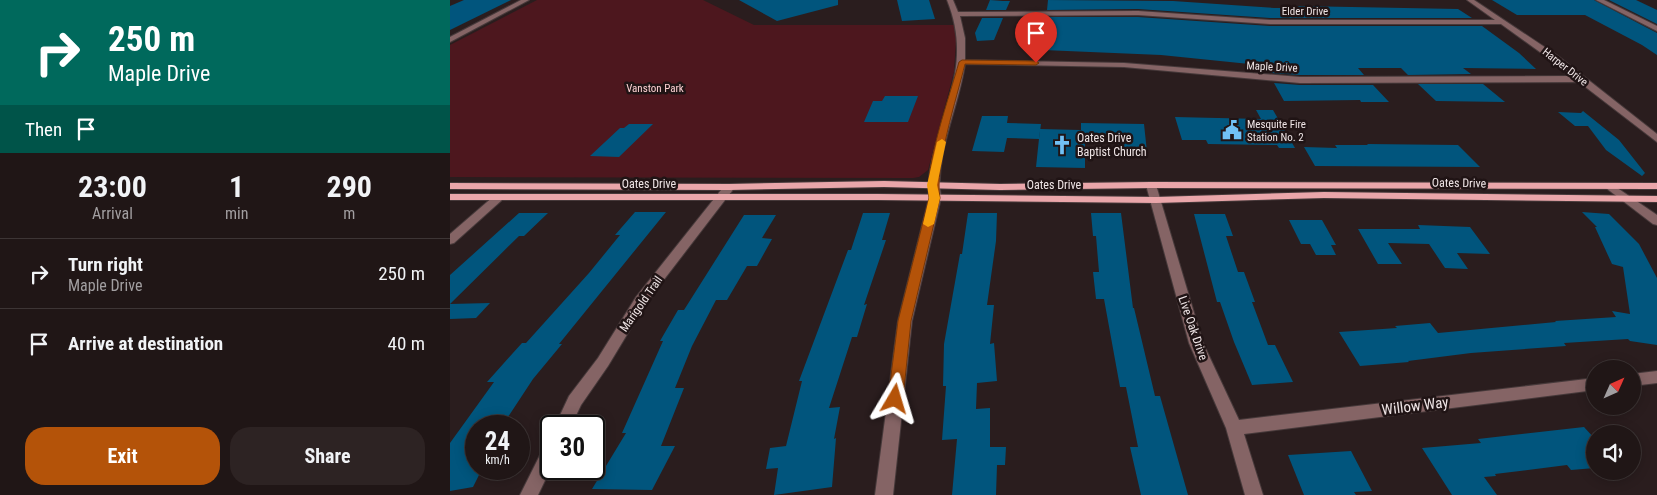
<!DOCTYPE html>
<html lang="en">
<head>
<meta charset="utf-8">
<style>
	body { margin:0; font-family:"Roboto Condensed",sans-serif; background:#2d2323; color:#f1f3f6; height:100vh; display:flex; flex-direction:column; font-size:19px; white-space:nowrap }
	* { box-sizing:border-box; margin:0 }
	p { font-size:16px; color:#a29fa1 }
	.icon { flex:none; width:28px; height:28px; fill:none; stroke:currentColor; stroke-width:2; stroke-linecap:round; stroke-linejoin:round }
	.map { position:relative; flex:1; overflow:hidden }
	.drawer { display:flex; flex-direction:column; background:#201616; width:450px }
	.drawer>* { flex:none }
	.top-card { background:#00695c; color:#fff; overflow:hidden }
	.needle { width:32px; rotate:45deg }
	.tools { position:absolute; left:1136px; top:360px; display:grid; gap:10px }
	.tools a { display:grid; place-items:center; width:55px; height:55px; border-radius:50%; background:#201616; box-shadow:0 2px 12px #0003,0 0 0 1px #3d3535; font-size:25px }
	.speed { position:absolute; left:15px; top:415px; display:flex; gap:10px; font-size:25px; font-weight:700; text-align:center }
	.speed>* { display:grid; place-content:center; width:65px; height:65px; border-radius:50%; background:#201616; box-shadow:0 2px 12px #0003,0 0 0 1px #3d3535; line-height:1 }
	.speed small { font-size:12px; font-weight:400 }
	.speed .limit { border:2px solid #111; border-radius:8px; background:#fff; color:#111 }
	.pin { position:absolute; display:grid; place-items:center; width:42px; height:42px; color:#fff; margin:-51px -21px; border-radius:50% 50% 50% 0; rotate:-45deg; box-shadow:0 0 5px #0007 }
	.pin .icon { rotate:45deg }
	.me { position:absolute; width:55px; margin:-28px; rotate:7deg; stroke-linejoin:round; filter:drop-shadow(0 0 4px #0008) }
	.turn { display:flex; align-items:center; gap:18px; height:105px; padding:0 25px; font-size:22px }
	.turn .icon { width:65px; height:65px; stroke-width:2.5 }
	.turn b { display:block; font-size:35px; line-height:42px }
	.then { display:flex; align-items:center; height:48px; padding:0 25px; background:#0003; gap:10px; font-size:19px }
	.eta { display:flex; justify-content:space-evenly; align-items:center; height:85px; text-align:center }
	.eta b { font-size:30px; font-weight:700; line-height:35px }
	.action { display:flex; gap:10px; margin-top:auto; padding:10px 25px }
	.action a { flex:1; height:58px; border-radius:20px; background:#b45309; color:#fff; font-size:20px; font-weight:700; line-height:58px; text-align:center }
	.action a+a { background:#2d2323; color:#f1f3f6 }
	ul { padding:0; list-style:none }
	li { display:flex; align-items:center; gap:15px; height:70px; padding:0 25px; border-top:1px solid #3d3535 }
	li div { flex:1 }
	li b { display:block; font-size:19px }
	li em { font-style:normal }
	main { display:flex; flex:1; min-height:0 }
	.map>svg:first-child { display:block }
	.green { fill:#4d171e }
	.building { fill:#01557d }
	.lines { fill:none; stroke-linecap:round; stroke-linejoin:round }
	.minor-casing { stroke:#46393a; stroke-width:2 }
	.major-casing { stroke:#46393a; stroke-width:2 }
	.minor { fill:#856465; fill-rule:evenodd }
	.major { fill:#eaa6aa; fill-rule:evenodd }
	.route { fill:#b45309; stroke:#753606 }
	.slow { fill:#f59e0b }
	.labels { text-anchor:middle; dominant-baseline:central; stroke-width:5; stroke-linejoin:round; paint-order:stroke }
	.far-street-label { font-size:11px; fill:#efe5e6; stroke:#201415 }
	.far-park-label { font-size:11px; fill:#fed2d4; stroke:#201415 }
	.far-poi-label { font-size:11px; fill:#efe5e6; stroke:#201415; text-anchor:start }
	.poi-label { font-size:12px; fill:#efe5e6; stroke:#201415; text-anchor:start }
	.street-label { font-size:12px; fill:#efe5e6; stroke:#201415 }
	.near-street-label { font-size:15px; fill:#efe5e6; stroke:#201415 }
</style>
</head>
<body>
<main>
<section class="drawer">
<div class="top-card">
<div class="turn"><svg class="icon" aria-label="right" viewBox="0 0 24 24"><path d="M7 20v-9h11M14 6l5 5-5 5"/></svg><div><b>250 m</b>Maple Drive</div></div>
<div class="then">Then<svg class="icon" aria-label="arrive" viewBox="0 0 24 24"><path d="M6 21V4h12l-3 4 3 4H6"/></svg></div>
</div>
<div class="eta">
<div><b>23:00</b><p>Arrival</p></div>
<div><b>1</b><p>min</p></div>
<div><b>290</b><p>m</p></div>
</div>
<ul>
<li><svg class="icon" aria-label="right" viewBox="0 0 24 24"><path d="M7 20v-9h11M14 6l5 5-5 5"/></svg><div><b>Turn right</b><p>Maple Drive</p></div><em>250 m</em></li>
<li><svg class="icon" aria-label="arrive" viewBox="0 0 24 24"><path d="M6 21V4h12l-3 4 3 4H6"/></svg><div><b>Arrive at destination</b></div><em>40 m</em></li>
</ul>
<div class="action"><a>Exit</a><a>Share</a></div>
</section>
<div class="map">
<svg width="1207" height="495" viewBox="0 0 1207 495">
	<rect width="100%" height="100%" fill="#2a1d1e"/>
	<path class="green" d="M 87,0 L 253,0 L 304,25 L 507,25 L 504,72 L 478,170 L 469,177 L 463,178 L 0,177 L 0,45 Z"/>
	<g class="building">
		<path d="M 14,0 L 61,0 L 0,30 L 0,6 Z"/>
		<path d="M 289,0 L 388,0 L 388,5 L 327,21 Z"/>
		<path d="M 447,0 L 479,0 L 485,19 L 452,21 Z"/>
		<path d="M 540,0 L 553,1 L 560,1 L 556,10 L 536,10 Z"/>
		<path d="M 598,0 L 723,1 L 824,8 L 849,8 L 848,6 L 1008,9 L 1022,18 L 820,18 L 688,9 L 597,10 Z"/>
		<path d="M 1042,0 L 1144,0 L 1207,33 L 1207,55 L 1192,45 L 1135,15 L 1067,15 Z"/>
		<path d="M 1159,0 L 1186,0 L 1207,10 L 1207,24 Z"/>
		<path d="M 596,17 L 688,17 L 820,26 L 1032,26 L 1069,53 L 1086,69 L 1013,68 L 1021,74 L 958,75 L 951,68 L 908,68 L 914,75 L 850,75 L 821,73 L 819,66 L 711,55 L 593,50 Z"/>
		<path d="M 532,18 L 553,18 L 544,40 L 527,41 L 525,33 Z"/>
		<path d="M 824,83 L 850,85 L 923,85 L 939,102 L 911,102 L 910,100 L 834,101 Z"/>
		<path d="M 968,84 L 1033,84 L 1055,102 L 986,101 Z"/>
		<path d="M 435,96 L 468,96 L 458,122 L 414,122 L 423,101 L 432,101 Z"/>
		<path d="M 806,110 L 823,110 L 845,148 L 829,148 L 827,145 L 758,144 L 756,140 L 732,140 L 725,117 L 811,119 Z"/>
		<path d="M 1133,111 L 1169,140 L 1195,173 L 1192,176 L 1156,150 L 1138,126 L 1125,126 L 1108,112 L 1131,113 Z"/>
		<path d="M 532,116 L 558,116 L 557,123 L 591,124 L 589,139 L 557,138 L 554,152 L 522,151 Z"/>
		<path d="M 631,123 L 694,124 L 697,152 L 669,151 L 668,139 L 635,138 L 635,168 L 586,167 L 590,129 L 631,130 Z"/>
		<path d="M 179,124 L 203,124 L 169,157 L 140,156 L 170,128 L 174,128 Z"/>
		<path d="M 917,144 L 1008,145 L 1030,167 L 865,166 L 854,147 L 887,148 L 885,145 L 918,145 Z"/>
		<path d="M 185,212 L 216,212 L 109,344 L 112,344 L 83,379 L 52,426 L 26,426 L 26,469 L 32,469 L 23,487 L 0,491 L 0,443 L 44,382 L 37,382 L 72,343 L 76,343 L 139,273 L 170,235 L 165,235 Z"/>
		<path d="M 1132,212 L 1159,214 L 1189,244 L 1207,278 L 1207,345 L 1180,341 L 1178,339 L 1114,343 L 1116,346 L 1021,353 L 958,361 L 959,362 L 910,366 L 889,332 L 947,328 L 945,326 L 980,323 L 988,333 L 1106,322 L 1105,321 L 1166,317 L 1162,311 L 1180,314 L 1173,267 L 1162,264 L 1145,227 L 1147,227 Z"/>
		<path d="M 69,213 L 98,213 L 74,236 L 69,236 L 0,304 L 0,275 Z"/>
		<path d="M 413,213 L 440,213 L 432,240 L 436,240 L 414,305 L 417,304 L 407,337 L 402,337 L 379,408 L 390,407 L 384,439 L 386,438 L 382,487 L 324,495 L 328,468 L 316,469 L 320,448 L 336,446 L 352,381 L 349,381 L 398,250 L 401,250 Z"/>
		<path d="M 518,213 L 547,213 L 546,241 L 537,305 L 544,305 L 540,344 L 544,343 L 547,381 L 527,383 L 526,409 L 540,408 L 540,447 L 556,447 L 555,465 L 547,465 L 546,495 L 502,495 L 507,439 L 492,440 L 496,386 L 493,386 L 494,344 L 510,254 L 512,254 Z"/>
		<path d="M 641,213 L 671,213 L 683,308 L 684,308 L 705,396 L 710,396 L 738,495 L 691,495 L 680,447 L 688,447 L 676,387 L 670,387 L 654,299 L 646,299 L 643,272 L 649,272 L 646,236 L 643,236 Z"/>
		<path d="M 744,214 L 775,214 L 783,236 L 776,236 L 788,272 L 794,272 L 805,302 L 802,302 L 818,345 L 825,345 L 843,382 L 802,385 L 784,342 L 770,302 L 767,302 Z"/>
		<path d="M 294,215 L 326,215 L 312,238 L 322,239 L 307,266 L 297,266 L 277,300 L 266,300 L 242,346 L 225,388 L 234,388 L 211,446 L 225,446 L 202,490 L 142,489 L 176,433 L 172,433 L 213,341 L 210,341 L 228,310 L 234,310 Z"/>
		<path d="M 839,220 L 872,220 L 886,245 L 881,245 L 886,255 L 866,255 L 860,244 L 851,244 Z"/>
		<path d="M 968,225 L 1020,227 L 1040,254 L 1007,253 L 1018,269 L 995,268 L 979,244 L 938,243 L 952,264 L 928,264 L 908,229 L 970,229 Z"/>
		<path d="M 40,303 L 26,318 L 0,319 L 0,304 Z"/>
		<path d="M 1134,427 L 1145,439 L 1145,468 L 1121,470 L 1117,465 L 1045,474 L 1046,476 L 1034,477 L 1047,495 L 1002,495 L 972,448 L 1031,443 L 1028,439 Z"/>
		<path d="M 901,451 L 922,491 L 904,492 L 906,495 L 854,495 L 838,455 Z"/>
	</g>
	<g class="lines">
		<defs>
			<g id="minor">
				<path d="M 71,0 L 79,0 L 0,42 L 0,37 Z"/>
				<path d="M 497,0 L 503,0 L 508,12 L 688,11 L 820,20 L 1045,20 L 1017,0 L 1024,0 L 1108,56 L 1207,134 L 1207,142 L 1129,82 L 850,83 L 674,67 L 515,64 C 509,107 484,156 491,198 L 462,321 L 443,495 L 425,495 L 448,321 L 479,198 C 477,180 481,163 486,145 C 500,92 519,55 497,0 ZM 688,15 L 820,24 L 1051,24 L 1123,76 L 850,77 L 674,63 L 515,60 L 515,38 L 510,16 Z"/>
				<path d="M 1146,0 L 1154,0 L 1207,26 L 1207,31 Z"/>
				<path d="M 701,182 L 706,185 L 753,343 L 789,420 L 1145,378 L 1145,390 L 794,434 L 813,495 L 795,495 L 776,428 L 739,343 L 696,185 Z"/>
				<path d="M 1160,183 L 1207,215 L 1207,225 L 1203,224 L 1156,188 L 1154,186 L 1156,184 Z"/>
				<path d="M 279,184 L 285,187 L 196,303 L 158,366 L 131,405 L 121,426 L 105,426 L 119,396 L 148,358 L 186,297 L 275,185 Z"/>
				<path d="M 48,195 L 54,198 L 52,200 L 4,243 L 0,244 L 0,234 L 44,196 Z"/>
				<path d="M 1207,371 L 1207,383 L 1182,386 L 1182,374 Z"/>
				<path d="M 101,443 L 101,468 L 88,495 L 70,495 L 95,445 Z"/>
			</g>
			<g id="major">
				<path d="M 434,181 L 550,184 L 701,182 L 1207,183 L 1207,189 L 701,188 L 550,190 L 434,187 L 279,190 L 0,189 L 0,183 L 279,184 Z"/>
				<path d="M 874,192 L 1207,196 L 1207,202 L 874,198 L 706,203 L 428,200 L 0,200 L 0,194 L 428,194 L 706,197 Z"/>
			</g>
		</defs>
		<use href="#minor" class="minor-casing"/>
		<use href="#major" class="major-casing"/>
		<use href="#minor" class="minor"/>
		<use href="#major" class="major"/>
	</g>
	<path class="route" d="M 512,60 L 586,61 L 589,63 L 586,65 L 515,64 C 507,97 484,168 490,198 L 461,321 L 453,399 L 450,403 L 445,405 L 440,403 L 438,399 L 448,321 L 479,198 C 474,167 500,95 509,62 Z"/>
	<path class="slow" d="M 492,139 L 496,142 L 487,185 L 490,198 L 484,224 L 478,227 L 473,224 L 479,198 L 477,185 L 487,142 Z"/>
	<defs>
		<symbol id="civic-bare" viewBox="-9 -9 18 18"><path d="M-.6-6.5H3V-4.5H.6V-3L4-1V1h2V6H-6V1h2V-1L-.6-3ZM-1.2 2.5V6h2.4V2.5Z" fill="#71c1f5" stroke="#201415" stroke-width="2.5" paint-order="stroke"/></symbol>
		<symbol id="church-bare" viewBox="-9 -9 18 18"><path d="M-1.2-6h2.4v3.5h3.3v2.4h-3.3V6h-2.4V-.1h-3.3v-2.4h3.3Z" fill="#71c1f5" stroke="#201415" stroke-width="2.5" paint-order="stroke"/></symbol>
	</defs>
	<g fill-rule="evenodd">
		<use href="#civic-bare" x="768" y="116" width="28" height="28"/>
		<use href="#church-bare" x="598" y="131" width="28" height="28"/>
	</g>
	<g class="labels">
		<g class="far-street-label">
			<text x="855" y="11">Elder Drive</text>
			<text transform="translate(822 67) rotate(3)">Maple Drive</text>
			<text transform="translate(1115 67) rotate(38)">Harper Drive</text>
		</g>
		<g class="far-park-label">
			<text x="205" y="88">Vanston Park</text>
		</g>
		<g class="far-poi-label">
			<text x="797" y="124">Mesquite Fire<tspan x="797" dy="13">Station No. 2</tspan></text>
		</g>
		<g class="poi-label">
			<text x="627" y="138">Oates Drive<tspan x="627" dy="14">Baptist Church</tspan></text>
		</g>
		<g class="street-label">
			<text transform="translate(1009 183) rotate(1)">Oates Drive</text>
			<text x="199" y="184">Oates Drive</text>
			<text x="604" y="185">Oates Drive</text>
			<text transform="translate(191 304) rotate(-55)">Marigold Trail</text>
			<text transform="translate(743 328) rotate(71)">Live Oak Drive</text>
		</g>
		<g class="near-street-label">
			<text transform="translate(965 406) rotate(-7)">Willow Way</text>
		</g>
	</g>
</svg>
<div class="tools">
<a><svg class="needle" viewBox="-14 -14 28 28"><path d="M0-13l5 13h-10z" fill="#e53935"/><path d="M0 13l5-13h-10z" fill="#a29fa1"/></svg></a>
<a><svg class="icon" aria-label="sound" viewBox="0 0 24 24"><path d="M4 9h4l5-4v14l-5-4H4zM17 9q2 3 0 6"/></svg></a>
</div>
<div class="speed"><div>24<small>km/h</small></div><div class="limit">30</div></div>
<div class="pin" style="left:586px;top:63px;background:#d93025"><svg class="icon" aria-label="arrive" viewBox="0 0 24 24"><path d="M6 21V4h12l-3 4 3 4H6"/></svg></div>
<svg class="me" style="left:445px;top:399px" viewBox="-20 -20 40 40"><path d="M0-17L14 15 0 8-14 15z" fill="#b45309" stroke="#fff" stroke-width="4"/></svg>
</div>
</main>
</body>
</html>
